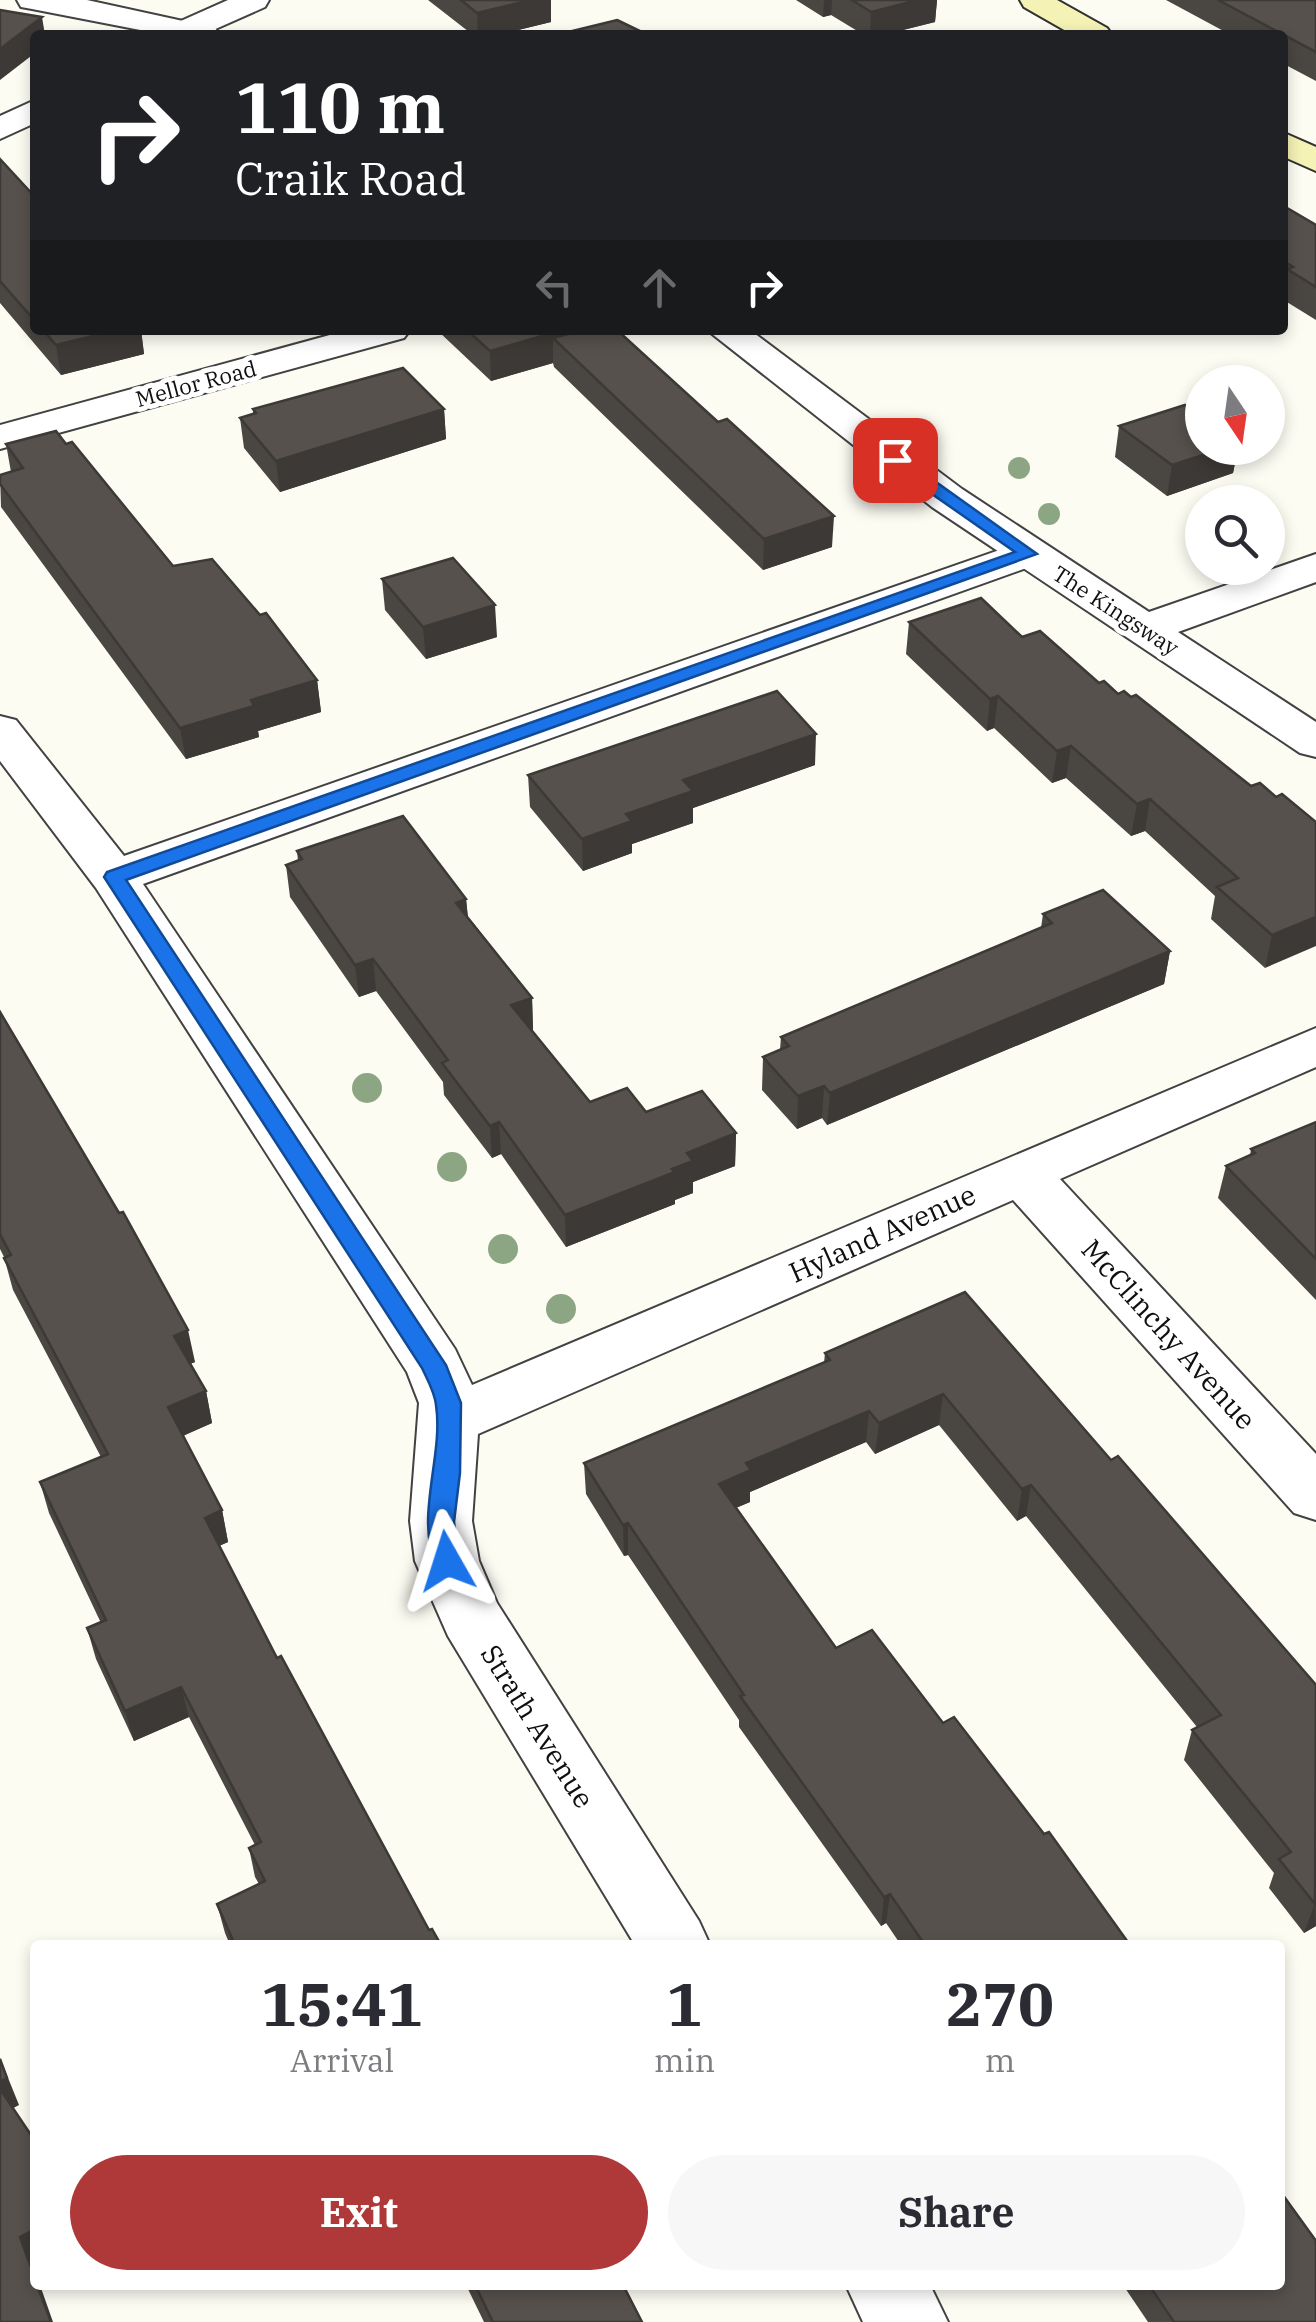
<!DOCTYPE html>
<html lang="en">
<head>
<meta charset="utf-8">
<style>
	body { margin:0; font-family:"IBM Plex Serif",serif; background:#f7f7f7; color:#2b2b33; height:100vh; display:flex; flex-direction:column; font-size:38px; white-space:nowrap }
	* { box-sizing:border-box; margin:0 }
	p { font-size:32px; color:#7c7c81 }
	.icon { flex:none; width:55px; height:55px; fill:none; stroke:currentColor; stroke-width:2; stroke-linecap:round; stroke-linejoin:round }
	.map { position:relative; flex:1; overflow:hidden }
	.drawer { position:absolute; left:30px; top:1940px; width:1255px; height:350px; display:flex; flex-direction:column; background:#fff; border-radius:10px; box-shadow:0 5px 15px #0003 }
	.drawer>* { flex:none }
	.hud { position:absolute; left:30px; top:30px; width:1258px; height:305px; border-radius:10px; box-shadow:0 5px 15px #0003; background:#202124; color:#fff; overflow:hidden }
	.needle { width:65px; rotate:167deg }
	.fabs { position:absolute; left:1185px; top:365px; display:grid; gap:20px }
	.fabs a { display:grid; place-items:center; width:100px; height:100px; border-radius:50%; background:#fff; box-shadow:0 5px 15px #0003; font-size:50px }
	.pin { position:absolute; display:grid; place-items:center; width:85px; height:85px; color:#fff; margin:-42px; border-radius:20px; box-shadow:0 5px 15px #0006 }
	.me { position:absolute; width:110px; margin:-55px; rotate:354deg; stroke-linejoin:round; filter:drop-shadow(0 0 8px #0008) }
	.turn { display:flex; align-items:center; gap:35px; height:210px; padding:0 40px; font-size:45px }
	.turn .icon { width:130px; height:130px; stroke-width:2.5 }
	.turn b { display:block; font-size:70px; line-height:85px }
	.lanes { display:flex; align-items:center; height:95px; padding:0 40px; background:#0003; justify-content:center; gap:50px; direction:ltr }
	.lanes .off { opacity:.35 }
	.eta { display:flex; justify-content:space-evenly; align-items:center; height:170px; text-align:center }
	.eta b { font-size:60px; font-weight:800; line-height:70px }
	.cta { display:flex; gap:20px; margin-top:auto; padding:20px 40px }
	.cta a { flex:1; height:115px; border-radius:60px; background:#ae3938; color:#fff; font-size:40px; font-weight:800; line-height:115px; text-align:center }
	.cta a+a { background:#f7f7f7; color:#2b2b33 }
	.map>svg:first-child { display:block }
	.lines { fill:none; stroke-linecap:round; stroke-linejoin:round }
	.minor-casing { stroke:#424242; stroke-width:4 }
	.tertiary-casing { stroke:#424242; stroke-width:4 }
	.secondary-casing { stroke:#313131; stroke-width:4 }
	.minor { fill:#fff; fill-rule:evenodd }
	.tertiary { fill:#fff; fill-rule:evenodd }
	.secondary { fill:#f5f2b6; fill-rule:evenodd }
	.tree { fill:#8ca683 }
	.wall { fill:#4a4642 }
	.shaded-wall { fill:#3c3936 }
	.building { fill:#56514d; stroke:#3c3936; stroke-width:2.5 }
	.route { fill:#1a73e8; stroke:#114b97; stroke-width:2.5 }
	.labels { text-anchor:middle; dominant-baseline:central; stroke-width:10; stroke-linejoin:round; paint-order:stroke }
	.far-street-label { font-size:22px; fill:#0f0f0f; stroke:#fff }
	.street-label { font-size:28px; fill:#0f0f0f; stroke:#fff }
</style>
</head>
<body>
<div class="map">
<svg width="1316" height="2322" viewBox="0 0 1316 2322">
	<rect width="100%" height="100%" fill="#fdfcf3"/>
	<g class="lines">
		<defs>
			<g id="minor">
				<path d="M 228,0 L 269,0 L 265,7 L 202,35 L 160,35 L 165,28 Z"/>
				<path d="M 35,100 L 35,123 L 0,139 L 0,116 Z"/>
				<path d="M 348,330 L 410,330 L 404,338 L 0,449 L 0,425 Z"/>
				<path d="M 1028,540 L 1043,544 L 1049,553 L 1043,562 L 143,884 L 455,1349 L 472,1385 L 1316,1028 L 1316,1067 L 1060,1179 L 1316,1454 L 1316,1520 L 1294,1513 L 1013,1200 L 478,1434 L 472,1521 L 479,1561 L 497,1603 L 699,1921 L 710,1945 L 635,1945 L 448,1636 L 415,1561 L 410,1521 L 419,1403 L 407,1372 L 96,888 L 0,761 L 0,716 L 16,720 L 124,856 Z"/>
				<path d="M 846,2285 L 930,2285 L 948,2322 L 863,2322 Z"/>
			</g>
			<g id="tertiary">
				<path d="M 17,0 L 87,0 L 215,28 L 220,35 L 166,35 L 32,9 L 21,7 Z"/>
				<path d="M 707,330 L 750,330 L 962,489 L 1149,612 L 1316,554 L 1316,582 L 1178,632 L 1316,722 L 1316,757 L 1300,753 L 932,507 Z"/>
			</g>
			<g id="secondary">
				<path d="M 1020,0 L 1057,0 L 1107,28 L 1112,35 L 1073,35 L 1024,7 Z"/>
				<path d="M 1282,132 L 1316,147 L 1316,171 L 1282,156 Z"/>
			</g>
		</defs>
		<use href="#minor" class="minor-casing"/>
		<use href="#tertiary" class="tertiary-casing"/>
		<use href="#secondary" class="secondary-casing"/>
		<use href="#minor" class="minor"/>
		<use href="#tertiary" class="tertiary"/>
		<use href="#secondary" class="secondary"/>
	</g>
	<g class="tree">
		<circle cx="1019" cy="468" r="11"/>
		<circle cx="1049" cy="514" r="11"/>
		<circle cx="367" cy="1088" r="15"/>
		<circle cx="452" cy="1167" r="15"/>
		<circle cx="503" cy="1249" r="15"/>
		<circle cx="561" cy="1309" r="15"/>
	</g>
	<g class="wall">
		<path d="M 428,0 L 551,0 L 551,22 L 498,35 L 473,35 Z"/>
		<path d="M 796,0 L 937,0 L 935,22 L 883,35 L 864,35 L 831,15 L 823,17 Z"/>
		<path d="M 1166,0 L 1316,0 L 1316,81 L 1282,63 L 1282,35 L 1231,35 Z"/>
		<path d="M 0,159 L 35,197 L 35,330 L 141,330 L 144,354 L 61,375 L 0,303 Z"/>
		<path d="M 1282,205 L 1316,225 L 1316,320 L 1282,299 Z"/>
		<path d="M 437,330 L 617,330 L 832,547 L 763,570 L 554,367 L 553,363 L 491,381 Z"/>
		<path d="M 253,409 L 444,409 L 446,439 L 280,492 L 244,448 L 240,418 L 253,414 Z"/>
		<path d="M 1119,426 L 1202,448 L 1238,448 L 1233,473 L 1167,496 L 1115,457 Z"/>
		<path d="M 6,444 L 66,444 L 173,566 L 260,615 L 317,680 L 321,712 L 258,731 L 259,737 L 186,759 L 1,507 L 0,475 L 11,472 Z"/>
		<path d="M 382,579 L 497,637 L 426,659 L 385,610 Z"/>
		<path d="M 909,622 L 1022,637 L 1118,694 L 1251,786 L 1276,797 L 1316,822 L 1265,968 L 1211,919 L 1215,896 L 1145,831 L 1131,836 L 1066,778 L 1052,783 L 994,728 L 987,731 L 906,654 Z"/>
		<path d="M 815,765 L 693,808 L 693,823 L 632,844 L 632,853 L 583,871 L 530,807 L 528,775 Z"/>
		<path d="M 297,851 L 466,899 L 468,917 L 532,998 L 533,1030 L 531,1031 L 590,1102 L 646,1112 L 736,1133 L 735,1166 L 693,1182 L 693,1193 L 675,1200 L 675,1204 L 566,1247 L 501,1154 L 492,1158 L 444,1095 L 443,1082 L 376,991 L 359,997 L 290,897 L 286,865 L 298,861 Z"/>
		<path d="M 1043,914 L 1170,951 L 1164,984 L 827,1125 L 822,1118 L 797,1129 L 762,1090 L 763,1057 L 780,1050 L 781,1037 L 1041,928 Z"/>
		<path d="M 0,1012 L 195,1362 L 190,1364 L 206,1391 L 212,1423 L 183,1436 L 222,1510 L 228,1542 L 219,1546 L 277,1658 L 429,1930 L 441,1945 L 230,1945 L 225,1933 L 217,1904 L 259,1884 L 255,1877 L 249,1848 L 255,1845 L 189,1717 L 134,1741 L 96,1659 L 87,1628 L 101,1623 L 49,1513 L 40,1482 L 101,1457 L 13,1290 L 4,1257 L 0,1249 Z"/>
		<path d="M 1316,1122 L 1316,1300 L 1218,1198 L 1226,1166 L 1250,1156 L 1251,1149 Z"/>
		<path d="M 965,1292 L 1111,1460 L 1316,1685 L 1316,1926 L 1304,1933 L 1269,1888 L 1274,1873 L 1184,1760 L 1192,1730 L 1197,1727 L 1026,1516 L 1017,1521 L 939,1425 L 875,1454 L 866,1442 L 750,1492 L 750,1502 L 736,1508 L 836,1648 L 943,1723 L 1130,1945 L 901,1945 L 886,1923 L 881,1926 L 739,1727 L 739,1720 L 628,1555 L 624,1556 L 586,1494 L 584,1463 L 824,1363 L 825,1353 Z"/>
		<path d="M 466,2285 L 623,2285 L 642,2322 L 484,2322 Z"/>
		<path d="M 1123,2285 L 1280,2285 L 1316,2322 L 1148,2322 Z"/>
	</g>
	<g class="shaded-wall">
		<path d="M 531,0 L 551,0 L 551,22 L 498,35 L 478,35 L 477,13 Z"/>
		<path d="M 824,0 L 832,0 L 831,15 L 823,17 Z"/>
		<path d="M 918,0 L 937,0 L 935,22 L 883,35 L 870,35 L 871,12 Z"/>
		<path d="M 42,17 L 45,35 L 35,35 L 35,53 L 0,80 L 0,49 Z"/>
		<path d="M 118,330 L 141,330 L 144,354 L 61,375 L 56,345 Z"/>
		<path d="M 563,330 L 594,330 L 553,338 L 553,363 L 491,381 L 490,351 Z"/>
		<path d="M 444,409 L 446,439 L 280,492 L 276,461 Z"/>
		<path d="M 1225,448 L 1238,448 L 1233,473 L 1167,496 L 1172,465 Z"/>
		<path d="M 834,516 L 832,547 L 763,570 L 764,539 Z"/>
		<path d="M 495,605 L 497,637 L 426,659 L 423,627 Z"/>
		<path d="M 317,680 L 321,712 L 258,731 L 259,737 L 186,759 L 180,728 L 251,700 Z"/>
		<path d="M 998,696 L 994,728 L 987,731 L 990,699 Z"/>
		<path d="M 816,734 L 815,765 L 693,808 L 693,823 L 632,844 L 632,853 L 583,871 L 582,839 L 683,780 Z"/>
		<path d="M 1071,746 L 1066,778 L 1052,783 L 1057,751 Z"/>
		<path d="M 1150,799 L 1145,831 L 1131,836 L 1137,804 Z"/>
		<path d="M 466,899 L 469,931 L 456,903 Z"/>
		<path d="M 1316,917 L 1316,946 L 1265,968 L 1272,935 Z"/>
		<path d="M 1170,951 L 1164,984 L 827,1125 L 830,1093 Z"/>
		<path d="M 373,959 L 376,991 L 359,997 L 355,965 Z"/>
		<path d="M 532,998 L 533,1030 L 513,1038 L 511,1005 Z"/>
		<path d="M 824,1086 L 822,1118 L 797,1129 L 798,1096 Z"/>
		<path d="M 499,1122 L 501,1154 L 492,1158 L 490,1126 Z"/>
		<path d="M 736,1133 L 735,1166 L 693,1182 L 693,1193 L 675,1200 L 675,1204 L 566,1247 L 565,1215 L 672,1169 L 687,1153 Z"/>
		<path d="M 188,1330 L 195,1362 L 180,1368 L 174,1336 Z"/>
		<path d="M 206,1391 L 212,1423 L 175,1439 L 168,1407 Z"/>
		<path d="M 943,1394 L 939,1425 L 875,1454 L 879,1423 Z"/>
		<path d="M 869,1411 L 866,1442 L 750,1492 L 750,1502 L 718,1515 L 719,1484 L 746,1463 Z"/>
		<path d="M 1031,1485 L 1026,1516 L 1017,1521 L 1022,1489 Z"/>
		<path d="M 222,1510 L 228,1542 L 212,1549 L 205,1518 Z"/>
		<path d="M 628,1523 L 628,1555 L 624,1556 L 623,1525 Z"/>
		<path d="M 181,1687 L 189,1717 L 134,1741 L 125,1711 Z"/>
		<path d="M 890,1894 L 886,1923 L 881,1926 L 884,1897 Z"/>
		<path d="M 1315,1904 L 1316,1926 L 1304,1933 Z"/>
		<path d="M 0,2058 L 19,2105 L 8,2111 L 0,2092 Z"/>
		<path d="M 35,2229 L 35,2260 L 32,2262 L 35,2272 L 35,2278 L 20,2237 Z"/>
		<path d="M 37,2285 L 40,2285 L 53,2322 L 51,2322 Z"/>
	</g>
	<g class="building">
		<path d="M 461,0 L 531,0 L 477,13 Z"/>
		<path d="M 852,0 L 918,0 L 871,12 Z"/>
		<path d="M 1218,0 L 1316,0 L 1316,52 Z"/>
		<path d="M 0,10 L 42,17 L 0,49 Z"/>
		<path d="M 617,20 L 648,35 L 556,35 Z"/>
		<path d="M 0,159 L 35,197 L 35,321 L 0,281 Z"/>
		<path d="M 1282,205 L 1316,225 L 1316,287 L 1287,269 L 1293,267 L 1282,260 Z"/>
		<path d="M 43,330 L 118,330 L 56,345 Z"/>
		<path d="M 467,330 L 563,330 L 490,351 Z"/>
		<path d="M 583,330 L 617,330 L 718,422 L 727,419 L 834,516 L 764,539 L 553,338 Z"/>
		<path d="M 403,368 L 444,409 L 276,461 L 240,418 L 256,413 L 253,409 Z"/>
		<path d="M 1185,405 L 1202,417 L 1202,448 L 1225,448 L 1172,465 L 1119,426 Z"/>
		<path d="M 56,431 L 66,444 L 72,442 L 173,566 L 212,559 L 260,615 L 266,613 L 317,680 L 251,700 L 254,706 L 180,728 L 0,484 L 0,475 L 23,468 L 6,444 Z"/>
		<path d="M 453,558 L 495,605 L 423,627 L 382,579 Z"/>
		<path d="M 981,598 L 1022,637 L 1040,631 L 1099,683 L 1104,681 L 1118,694 L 1124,691 L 1131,697 L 1136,695 L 1251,786 L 1260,783 L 1276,797 L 1282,794 L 1316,822 L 1316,917 L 1272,935 L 1217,887 L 1238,878 L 1150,799 L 1137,804 L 1071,746 L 1057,751 L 998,696 L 990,699 L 909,622 Z"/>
		<path d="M 777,691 L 816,734 L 683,780 L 693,791 L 626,814 L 632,821 L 582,839 L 528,775 Z"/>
		<path d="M 403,816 L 466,899 L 456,903 L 532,998 L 511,1005 L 590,1102 L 627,1088 L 646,1112 L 702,1091 L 736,1133 L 687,1153 L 693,1161 L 672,1169 L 675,1172 L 565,1215 L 499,1122 L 490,1126 L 442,1063 L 448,1060 L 373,959 L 355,965 L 286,865 L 302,859 L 297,851 Z"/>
		<path d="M 1103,890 L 1170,951 L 830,1093 L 824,1086 L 798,1096 L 763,1057 L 789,1046 L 781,1037 L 1052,923 L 1043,914 Z"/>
		<path d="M 0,1012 L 119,1213 L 123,1212 L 188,1330 L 174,1336 L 206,1391 L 168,1407 L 222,1510 L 205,1518 L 277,1658 L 281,1656 L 429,1930 L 432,1929 L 441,1945 L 235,1945 L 217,1904 L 265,1881 L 249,1848 L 261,1842 L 181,1687 L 125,1711 L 87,1628 L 106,1620 L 40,1482 L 108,1454 L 4,1258 L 11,1255 L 0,1234 Z"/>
		<path d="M 1316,1122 L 1316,1259 L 1226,1166 L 1255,1153 L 1251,1149 Z"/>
		<path d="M 965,1292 L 1111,1460 L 1118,1456 L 1316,1685 L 1315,1904 L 1279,1859 L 1291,1852 L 1192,1730 L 1221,1715 L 1031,1485 L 1022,1489 L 943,1394 L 879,1423 L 869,1411 L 746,1463 L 751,1470 L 719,1484 L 836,1648 L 872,1630 L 943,1723 L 954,1717 L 1044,1834 L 1049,1832 L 1130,1945 L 925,1945 L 890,1894 L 884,1897 L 740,1696 L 744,1695 L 628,1523 L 623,1525 L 584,1463 L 830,1360 L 825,1353 Z"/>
		<path d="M 0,2059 L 7,2078 L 0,2082 Z"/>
		<path d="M 0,2089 L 35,2141 L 35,2229 L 20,2237 L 35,2278 L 35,2285 L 37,2285 L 51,2322 L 0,2322 Z"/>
		<path d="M 1280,2191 L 1316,2241 L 1316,2322 L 1174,2322 L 1149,2285 L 1280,2285 Z"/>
		<path d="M 475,2285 L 623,2285 L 642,2322 L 493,2322 Z"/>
	</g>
	<path class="route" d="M 889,457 L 901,457 L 1037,554 L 126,880 L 446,1365 L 461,1403 L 460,1473 L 454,1522 L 460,1561 L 457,1569 L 447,1572 L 438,1569 C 413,1519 444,1458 436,1405 C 435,1393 427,1379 422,1368 L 104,877 L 107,872 L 1015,552 L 889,464 Z"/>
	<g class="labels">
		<g class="far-street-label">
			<text transform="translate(196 383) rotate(-15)">Mellor Road</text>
			<text transform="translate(1116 610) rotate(33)">The Kingsway</text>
		</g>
		<g class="street-label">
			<text transform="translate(882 1233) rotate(-24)">Hyland Avenue</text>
			<text transform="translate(1169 1334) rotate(48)">McClinchy Avenue</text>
			<text transform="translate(538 1726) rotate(58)">Strath Avenue</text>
		</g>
	</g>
</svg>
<div class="fabs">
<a><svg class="needle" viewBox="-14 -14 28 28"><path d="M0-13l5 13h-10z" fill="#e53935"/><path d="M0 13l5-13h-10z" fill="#7c7c81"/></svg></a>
<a><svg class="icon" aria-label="search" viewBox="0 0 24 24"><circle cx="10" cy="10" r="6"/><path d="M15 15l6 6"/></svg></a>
</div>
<div class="pin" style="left:895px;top:460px;background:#d93025"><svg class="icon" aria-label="arrive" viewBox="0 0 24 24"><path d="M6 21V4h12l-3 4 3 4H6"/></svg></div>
<svg class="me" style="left:447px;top:1561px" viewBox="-20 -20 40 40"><path d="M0-17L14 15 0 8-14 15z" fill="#1a73e8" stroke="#fff" stroke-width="4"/></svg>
<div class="hud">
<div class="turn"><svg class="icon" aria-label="right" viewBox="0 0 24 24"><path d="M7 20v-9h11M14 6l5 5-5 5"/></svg><div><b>110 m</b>Craik Road</div></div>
<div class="lanes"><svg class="icon off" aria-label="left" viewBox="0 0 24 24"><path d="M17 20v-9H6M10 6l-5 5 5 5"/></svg><svg class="icon off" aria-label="ahead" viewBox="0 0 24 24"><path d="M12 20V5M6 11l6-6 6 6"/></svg><svg class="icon" aria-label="right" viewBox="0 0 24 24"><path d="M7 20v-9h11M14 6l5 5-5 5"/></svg></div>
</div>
<section class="drawer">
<div class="eta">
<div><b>15:41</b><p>Arrival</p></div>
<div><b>1</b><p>min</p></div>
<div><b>270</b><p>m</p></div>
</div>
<div class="cta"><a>Exit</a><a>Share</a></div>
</section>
</div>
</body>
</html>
